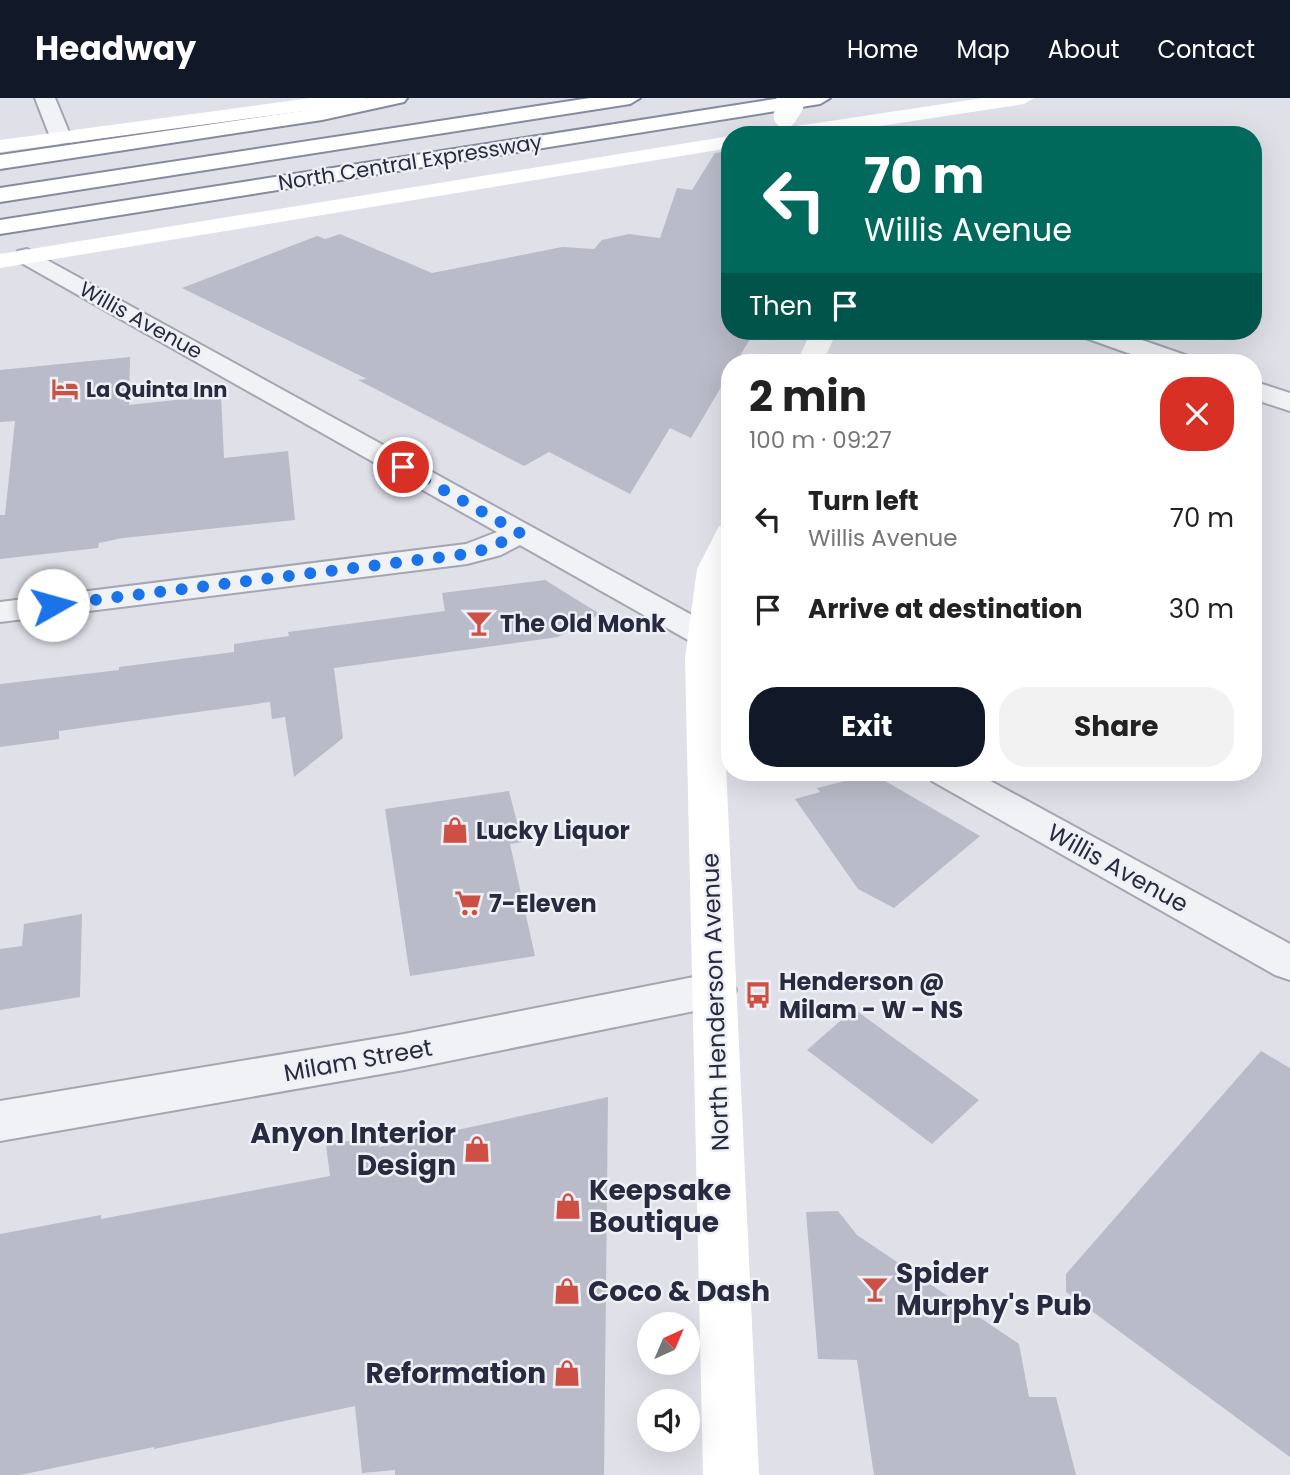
<!DOCTYPE html>
<html lang="en">
<head>
<meta charset="utf-8">
<style>
	body { margin:0; font-family:Poppins,sans-serif; background:#f2f2f2; color:#222; height:100vh; display:flex; flex-direction:column; font-size:26px; white-space:nowrap }
	* { box-sizing:border-box; margin:0 }
	p { font-size:23px; color:#767676 }
	.icon { flex:none; width:38px; height:38px; fill:none; stroke:currentColor; stroke-width:2; stroke-linecap:round; stroke-linejoin:round }
	.map { position:relative; flex:1; overflow:hidden }
	.panel { position:absolute; left:721px; top:256px; width:541px; height:427px; display:flex; flex-direction:column; background:#fff; border-radius:28px; box-shadow:0 7px 28px #0002 }
	.panel>* { flex:none }
	.hud { position:absolute; left:721px; top:28px; width:541px; height:214px; border-radius:28px; box-shadow:0 7px 28px #0002; background:#00695c; color:#fff; overflow:hidden }
	.needle { width:46px; rotate:44deg }
	.fabs { position:absolute; left:637px; top:1214px; display:grid; gap:14px }
	.fabs a { display:grid; place-items:center; width:63px; height:63px; border-radius:50%; background:#fff; box-shadow:0 7px 28px #0002; font-size:35px }
	.pin { position:absolute; display:grid; place-items:center; width:60px; height:60px; color:#fff; margin:-30px; border:4px solid #fff; border-radius:50%; box-shadow:0 2px 7px #0007 }
	.me { position:absolute; width:77px; margin:-38px; rotate:83deg; stroke-linejoin:round; filter:drop-shadow(0 0 5px #0008) }
	.turn { display:flex; align-items:center; gap:24px; height:147px; padding:0 28px; font-size:32px }
	.turn .icon { width:91px; height:91px; stroke-width:2.5 }
	.turn b { display:block; font-size:49px; line-height:60px }
	.then { display:flex; align-items:center; height:66px; padding:0 28px; background:#0003; gap:14px; font-size:26px }
	.round { display:grid; place-items:center; flex:none; width:74px; height:74px; border-radius:28px; background:#f2f2f2 }
	.overview { display:flex; align-items:center; justify-content:space-between; height:119px; padding:0 28px }
	h1 { font-size:42px; font-weight:700; line-height:52px }
	.primary-button { display:flex; gap:14px; margin-top:auto; padding:14px 28px }
	.primary-button a { flex:1; height:80px; border-radius:28px; background:#111827; color:#fff; font-size:28px; font-weight:700; line-height:80px; text-align:center }
	.primary-button a+a { background:#f2f2f2; color:#222 }
	ul { padding:0; list-style:none }
	li { display:flex; align-items:center; gap:21px; height:91px; padding:0 28px }
	li div { flex:1 }
	li b { display:block; font-size:26px }
	li em { font-style:normal }
	header { display:flex; align-items:center; gap:42px; box-sizing:border-box; height:98px; padding:0 35px; background:#111827; color:#fff }
	header strong { font-size:33px }
	nav { display:flex; gap:38px; margin-inline-start:auto; font-size:24px }
	.map>svg:first-child { display:block }
	.building { fill:#b9bbc8 }
	.lines { fill:none; stroke-linecap:round; stroke-linejoin:round }
	.street-casing { stroke:#a4a6b2; stroke-width:4 }
	.highway-casing { stroke:#868a9f; stroke-width:4 }
	.street { fill:#f1f2f6; fill-rule:evenodd }
	.secondary { fill:#fff; fill-rule:evenodd }
	.highway { fill:#fff; fill-rule:evenodd }
	.secondary-bridge { stroke:#fff; stroke-width:23 }
	.route { stroke:#1a73e8; stroke-width:12; stroke-dasharray:0 21.6 }
	.labels { text-anchor:middle; dominant-baseline:central; stroke-width:5; stroke-linejoin:round; paint-order:stroke }
	.far-street-label { font-size:21px; fill:#282b3f; stroke:#eef0f6 }
	.far-poi-label { font-size:21px; font-weight:bold; fill:#282b3f; stroke:#eef0f6; text-anchor:start }
	.poi-label { font-size:24px; font-weight:bold; fill:#282b3f; stroke:#eef0f6; text-anchor:start }
	.street-label { font-size:24px; fill:#282b3f; stroke:#eef0f6 }
	.near-poi-label { font-size:28px; font-weight:bold; fill:#282b3f; stroke:#eef0f6; text-anchor:start }
</style>
</head>
<body>
<header>
<strong>Headway</strong>
<nav><a>Home</a><a>Map</a><a>About</a><a>Contact</a></nav>
</header>
<div class="map">
<svg width="1290" height="1377" viewBox="0 0 1290 1377">
	<rect width="100%" height="100%" fill="#dfe0e8"/>
	<g class="building">
		<path d="M 730,53 L 730,233 L 755,233 L 736,264 L 730,264 L 730,274 L 691,340 L 670,330 L 630,396 L 549,354 L 524,368 L 358,282 L 367,281 L 182,190 L 317,138 L 325,141 L 340,136 L 432,175 L 562,149 L 594,151 L 602,142 L 629,136 L 660,140 L 677,90 L 692,92 L 715,55 Z"/>
		<path d="M 130,259 L 129,307 L 221,297 L 224,360 L 288,353 L 295,422 L 123,440 L 99,445 L 98,450 L 0,461 L 0,417 L 5,417 L 15,323 L 0,324 L 0,272 Z"/>
		<path d="M 545,482 L 600,516 L 558,539 L 334,570 L 343,640 L 294,679 L 285,619 L 272,621 L 270,604 L 59,633 L 59,641 L 0,649 L 0,586 L 119,572 L 119,569 L 234,554 L 234,546 L 289,538 L 288,534 L 445,513 L 442,495 Z"/>
		<path d="M 873,676 L 980,738 L 894,810 L 858,791 L 795,701 L 820,694 L 817,690 Z"/>
		<path d="M 509,693 L 522,744 L 510,746 L 535,858 L 410,878 L 385,711 Z"/>
		<path d="M 82,816 L 80,899 L 0,912 L 0,851 L 22,848 L 24,826 Z"/>
		<path d="M 854,911 L 979,1002 L 932,1046 L 807,952 Z"/>
		<path d="M 1261,953 L 1290,970 L 1290,1359 L 1066,1194 L 1066,1176 Z"/>
		<path d="M 608,999 L 604,1377 L 395,1377 L 395,1372 L 362,1375 L 355,1308 L 154,1351 L 154,1349 L 20,1377 L 0,1377 L 0,1136 L 101,1117 L 101,1121 L 330,1078 L 326,1047 L 377,1038 L 379,1049 Z"/>
		<path d="M 838,1113 L 857,1137 L 1019,1246 L 1029,1299 L 1056,1299 L 1076,1377 L 874,1377 L 857,1262 L 818,1261 L 806,1114 Z"/>
	</g>
	<g class="lines">
		<defs>
			<g id="street">
				<path d="M 35,0 L 55,0 L 71,39 L 68,44 L 52,44 Z"/>
				<path d="M 27,151 L 730,538 L 730,563 L 718,559 L 520,447 L 501,457 L 467,466 L 0,524 L 0,504 L 466,446 L 497,434 L 18,163 L 15,158 L 18,153 Z"/>
				<path d="M 1079,233 L 1116,233 L 1188,258 L 1192,264 L 1153,264 L 1083,239 Z"/>
				<path d="M 1253,283 L 1290,295 L 1290,313 L 1253,301 Z"/>
				<path d="M 926,674 L 974,674 L 1290,846 L 1290,882 L 1275,877 L 932,683 Z"/>
				<path d="M 714,875 L 730,880 L 736,892 L 730,904 L 714,909 L 404,972 L 0,1043 L 0,1003 L 404,936 Z"/>
			</g>
			<g id="highway">
				<path d="M 368,0 L 407,0 L 404,4 L 322,22 L 0,71 L 0,57 L 322,10 Z"/>
				<path d="M 590,0 L 640,0 L 630,6 L 0,104 L 0,90 Z"/>
				<path d="M 781,0 L 830,0 L 820,6 L 0,136 L 0,122 Z"/>
			</g>
		</defs>
		<use href="#street" class="street-casing"/>
		<use href="#highway" class="highway-casing"/>
		<use href="#street" class="street"/>
		<g class="secondary">
			<path d="M 311,0 L 367,0 L 357,6 L 0,54 L 0,42 Z"/>
			<path d="M 983,0 L 1034,0 L 1024,6 L 821,37 L 767,37 L 777,31 Z"/>
			<path d="M 730,38 L 730,50 L 0,170 L 0,156 Z"/>
			<path d="M 811,233 L 837,233 L 823,264 L 797,264 Z"/>
			<path d="M 730,426 L 730,470 L 721,560 L 759,1377 L 703,1377 L 685,560 L 697,471 L 719,428 Z"/>
		</g>
		<use href="#highway" class="highway"/>
		<path class="secondary-bridge" d="M 785,18 L 792,7 L 788,0"/>
	</g>
	<g class="lines">
		<path class="route" d="M 53,507 L 467,456 L 490,450 L 520,435 L 403,369"/>
	</g>
	<defs>
		<symbol id="hotel-bare" viewBox="-9 -9 18 18"><path d="M-6-4.5h1.5V1H6V5H4.5V3h-9V5H-6ZM-4 0a1.8 1.8 0 1 1 3.6 0ZM.5 0V-2.5h3Q6-2.5 6 0Z" fill="#ce4f43" stroke="#eef0f6" stroke-width="2.5" paint-order="stroke"/></symbol>
		<symbol id="bar-bare" viewBox="-9 -9 18 18"><path d="M-6-5H6L.8 .8V4.5H3.5V6h-7V4.5H-.8V.8Z" fill="#ce4f43" stroke="#eef0f6" stroke-width="2.5" paint-order="stroke"/></symbol>
		<symbol id="shop-bare" viewBox="-9 -9 18 18"><path d="M-5-2.5h2.3a2.7 3.5 0 0 1 5.4 0H5L5.5 6h-11ZM-1.5-2.5h3a1.5 2.3 0 0 0-3 0Z" fill="#ce4f43" stroke="#eef0f6" stroke-width="2.5" paint-order="stroke"/></symbol>
		<symbol id="supermarket-bare" viewBox="-9 -9 18 18"><path d="M-6-5.5h2.5l.6 2H6L4.5 2H-2.5L-4.4-4H-6ZM-1.5 3.2a1.3 1.3 0 1 0 .1 0ZM3 3.2a1.3 1.3 0 1 0 .1 0Z" fill="#ce4f43" stroke="#eef0f6" stroke-width="2.5" paint-order="stroke"/></symbol>
		<symbol id="bus-bare" viewBox="-9 -9 18 18"><path d="M-5-6H5V4H4V6H2V4H-2V6H-4V4H-5ZM-3.5-4V0h7V-4ZM-3.5 1.2v1.5H-2V1.2ZM2 1.2v1.5H3.5V1.2Z" fill="#ce4f43" stroke="#eef0f6" stroke-width="2.5" paint-order="stroke"/></symbol>
	</defs>
	<g fill-rule="evenodd">
		<use href="#hotel-bare" x="46" y="272" width="38" height="38"/>
		<use href="#bar-bare" x="460" y="506" width="38" height="38"/>
		<use href="#shop-bare" x="436" y="713" width="38" height="38"/>
		<use href="#supermarket-bare" x="449" y="786" width="38" height="38"/>
		<use href="#bus-bare" x="739" y="878" width="38" height="38"/>
		<use href="#shop-bare" x="458" y="1032" width="38" height="38"/>
		<use href="#shop-bare" x="549" y="1089" width="38" height="38"/>
		<use href="#bar-bare" x="856" y="1172" width="38" height="38"/>
		<use href="#shop-bare" x="548" y="1174" width="38" height="38"/>
		<use href="#shop-bare" x="548" y="1256" width="38" height="38"/>
	</g>
	<g class="labels">
		<g class="far-street-label">
			<text transform="translate(410 64) rotate(-9)">North Central Expressway</text>
			<text transform="translate(141 222) rotate(29)">Willis Avenue</text>
		</g>
		<g class="far-poi-label">
			<text x="86" y="291">La Quinta Inn</text>
		</g>
		<g class="poi-label">
			<text x="500" y="525">The Old Monk</text>
			<text x="476" y="732">Lucky Liquor</text>
			<text x="489" y="805">7-Eleven</text>
			<text x="779" y="883">Henderson @<tspan x="779" dy="28">Milam - W - NS</tspan></text>
		</g>
		<g class="street-label">
			<text transform="translate(1118 770) rotate(29)">Willis Avenue</text>
			<text transform="translate(715 904) rotate(-92)">North Henderson Avenue</text>
			<text transform="translate(358 962) rotate(-10)">Milam Street</text>
		</g>
		<g class="near-poi-label">
			<text x="456" y="1035" text-anchor="end">Anyon Interior<tspan x="456" dy="32">Design</tspan></text>
			<text x="589" y="1092">Keepsake<tspan x="589" dy="32">Boutique</tspan></text>
			<text x="896" y="1175">Spider<tspan x="896" dy="32">Murphy's Pub</tspan></text>
			<text x="588" y="1193">Coco &amp; Dash</text>
			<text x="546" y="1275" text-anchor="end">Reformation</text>
		</g>
	</g>
</svg>
<div class="fabs">
<a><svg class="needle" viewBox="-14 -14 28 28"><path d="M0-13l5 13h-10z" fill="#e53935"/><path d="M0 13l5-13h-10z" fill="#767676"/></svg></a>
<a><svg class="icon" aria-label="sound" viewBox="0 0 24 24"><path d="M4 9h4l5-4v14l-5-4H4zM17 9q2 3 0 6"/></svg></a>
</div>
<div class="pin" style="left:403px;top:369px;background:#d93025"><svg class="icon" aria-label="arrive" viewBox="0 0 24 24"><path d="M6 21V4h12l-3 4 3 4H6"/></svg></div>
<svg class="me" style="left:53px;top:507px" viewBox="-20 -20 40 40"><circle r="19" fill="#fff"/><path d="M0-13L10 11 0 6-10 11z" fill="#1a73e8"/></svg>
<div class="hud">
<div class="turn"><svg class="icon" aria-label="left" viewBox="0 0 24 24"><path d="M17 20v-9H6M10 6l-5 5 5 5"/></svg><div><b>70 m</b>Willis Avenue</div></div>
<div class="then">Then<svg class="icon" aria-label="arrive" viewBox="0 0 24 24"><path d="M6 21V4h12l-3 4 3 4H6"/></svg></div>
</div>
<section class="panel">
<div class="overview"><div><h1>2 min</h1><p>100 m · 09:27</p></div><a class="round" style="background:#d93025;color:#fff"><svg class="icon" aria-label="close" viewBox="0 0 24 24"><path d="M6 6l12 12M18 6L6 18"/></svg></a></div>
<ul>
<li><svg class="icon" aria-label="left" viewBox="0 0 24 24"><path d="M17 20v-9H6M10 6l-5 5 5 5"/></svg><div><b>Turn left</b><p>Willis Avenue</p></div><em>70 m</em></li>
<li><svg class="icon" aria-label="arrive" viewBox="0 0 24 24"><path d="M6 21V4h12l-3 4 3 4H6"/></svg><div><b>Arrive at destination</b></div><em>30 m</em></li>
</ul>
<div class="primary-button"><a>Exit</a><a>Share</a></div>
</section>
</div>
</body>
</html>
